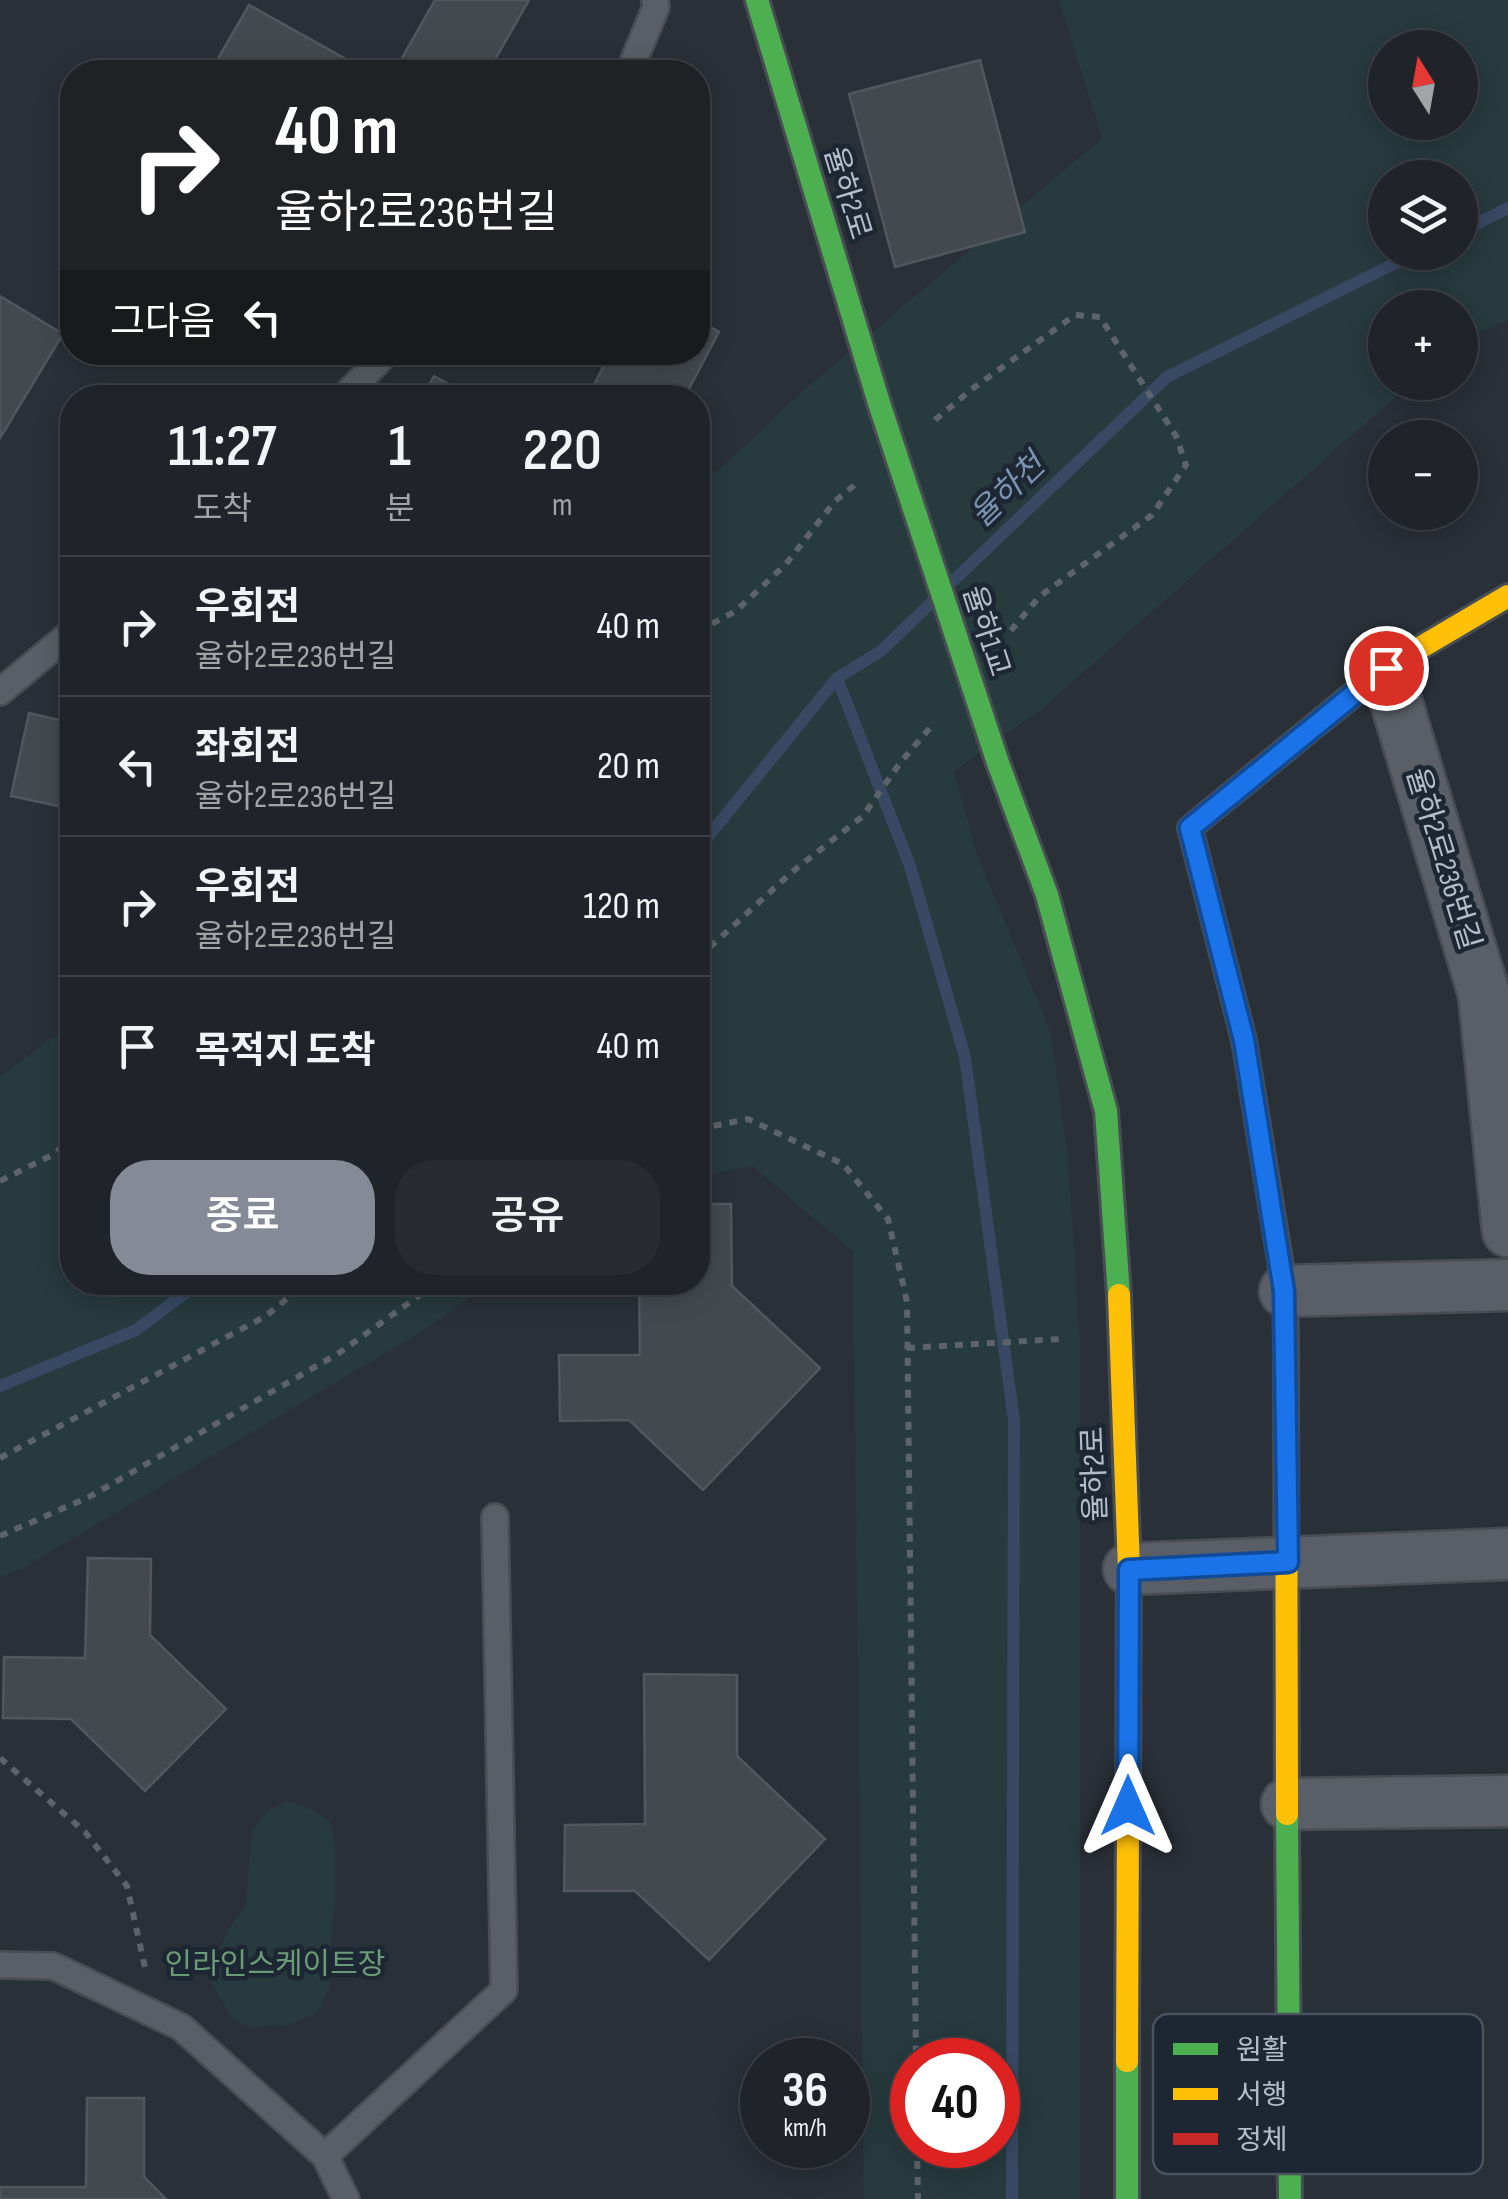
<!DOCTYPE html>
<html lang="ko">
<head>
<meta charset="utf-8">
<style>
	body { margin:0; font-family:"Sofia Sans Condensed","Noto Sans KR",sans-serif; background:#282c32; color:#f1f3f6; height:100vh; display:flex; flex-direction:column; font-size:38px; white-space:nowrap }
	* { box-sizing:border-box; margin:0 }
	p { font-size:32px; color:#a2a4a8 }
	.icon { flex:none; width:55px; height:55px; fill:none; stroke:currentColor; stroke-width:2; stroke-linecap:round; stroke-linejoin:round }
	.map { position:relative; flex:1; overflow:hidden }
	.side { position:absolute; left:60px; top:385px; width:650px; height:910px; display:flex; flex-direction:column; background:#20242a; border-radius:40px; box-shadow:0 5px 25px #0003,0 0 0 2px #3d4147 }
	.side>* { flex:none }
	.hud { position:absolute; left:60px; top:60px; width:650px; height:305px; border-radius:40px; box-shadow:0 5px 25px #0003,0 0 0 2px #3d4147; background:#202124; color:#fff; overflow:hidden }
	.needle { width:65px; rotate:349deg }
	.tools { position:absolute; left:1368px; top:30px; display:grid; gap:20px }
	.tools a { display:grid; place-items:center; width:110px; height:110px; border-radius:50%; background:#20242a; box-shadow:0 5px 25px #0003,0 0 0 2px #3d4147; font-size:50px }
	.speed { position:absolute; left:740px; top:2038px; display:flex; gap:20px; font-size:50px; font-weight:700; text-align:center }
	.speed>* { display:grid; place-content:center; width:130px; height:130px; border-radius:50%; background:#20242a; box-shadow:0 5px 25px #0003,0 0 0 2px #3d4147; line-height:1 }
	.speed small { font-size:25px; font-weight:400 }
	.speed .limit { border:15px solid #d22; background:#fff; color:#111 }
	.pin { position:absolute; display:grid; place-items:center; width:85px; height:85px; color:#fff; margin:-42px; border:5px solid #fff; border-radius:50%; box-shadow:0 2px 10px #0007 }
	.me { position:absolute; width:110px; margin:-55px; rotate:0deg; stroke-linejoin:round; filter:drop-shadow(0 0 8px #0008) }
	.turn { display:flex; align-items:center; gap:35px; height:210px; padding:0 50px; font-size:45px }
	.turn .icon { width:130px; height:130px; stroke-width:2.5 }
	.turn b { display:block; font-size:70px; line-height:85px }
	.then { display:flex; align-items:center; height:95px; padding:0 50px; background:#0003; gap:20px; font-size:38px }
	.eta { display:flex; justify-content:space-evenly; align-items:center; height:170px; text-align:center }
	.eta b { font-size:60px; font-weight:600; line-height:70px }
	.action { display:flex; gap:20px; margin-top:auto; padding:20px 50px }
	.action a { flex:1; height:115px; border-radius:40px; background:#848b96; color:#fff; font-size:40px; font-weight:600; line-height:115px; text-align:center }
	.action a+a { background:#282c32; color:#f1f3f6 }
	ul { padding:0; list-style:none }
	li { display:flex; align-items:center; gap:30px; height:140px; padding:0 50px; border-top:2px solid #3d4147 }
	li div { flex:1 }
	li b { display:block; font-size:38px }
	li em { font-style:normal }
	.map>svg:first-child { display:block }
	.park { fill:#273a3e; fill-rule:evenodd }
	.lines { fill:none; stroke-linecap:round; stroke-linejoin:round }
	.stream { stroke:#384963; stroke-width:12 }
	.building { fill:#444950; stroke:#52575f; stroke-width:2.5 }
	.lane-casing { stroke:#484c53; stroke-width:30 }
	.street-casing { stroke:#484c53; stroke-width:55 }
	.fast-casing { stroke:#484c53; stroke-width:28 }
	.slow-casing { stroke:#484c53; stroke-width:28 }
	.jam-casing { stroke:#484c53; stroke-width:28 }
	.path { stroke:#5d636a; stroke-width:6; stroke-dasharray:8 8; stroke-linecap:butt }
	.lane { stroke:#5a5e66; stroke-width:25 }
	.street { stroke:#5a5e66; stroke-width:50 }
	.fast { stroke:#4caf50; stroke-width:22 }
	.slow { stroke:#ffc107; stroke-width:22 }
	.jam { stroke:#c62828; stroke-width:22 }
	.fast-bridge-casing { stroke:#484c53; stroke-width:28; stroke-linecap:butt }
	.fast-bridge { stroke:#4caf50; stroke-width:22 }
	.route-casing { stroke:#114b97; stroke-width:25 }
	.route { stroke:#1a73e8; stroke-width:18 }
	.labels { text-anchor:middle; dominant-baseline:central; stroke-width:9; stroke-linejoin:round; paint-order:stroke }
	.street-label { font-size:30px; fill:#b4bcc9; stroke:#1d2633 }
	.park-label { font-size:30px; fill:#6b9a76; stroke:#1d2633 }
	.water-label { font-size:32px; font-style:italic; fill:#7c92b1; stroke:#1d2633 }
	.key { fill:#1d2633; stroke:#4a5360; stroke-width:2.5 }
	.key-label { font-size:28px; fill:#b4bcc9 }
</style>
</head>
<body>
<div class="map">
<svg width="1508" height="2199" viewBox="0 0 1508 2199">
	<rect width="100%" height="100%" fill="#2a3038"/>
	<g class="park">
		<path d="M 1059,0 L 1508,0 L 1508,320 L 1460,341 L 1460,308 L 1385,308 L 1385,382 L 1411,383 L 1043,708 L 954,771 L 977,854 L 1051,1033 L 1068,1159 L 1080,1346 L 1080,2199 L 864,2199 L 853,1251 L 752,1166 L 698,1177 L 698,489 L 802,392 L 1102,138 ZM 1385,48 L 1460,48 L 1460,122 L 1385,122 ZM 1385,178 L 1460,178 L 1460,252 L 1385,252 ZM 912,2060 L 998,2060 L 998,2145 L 912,2145 Z"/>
		<path d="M 72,1024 L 72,1282 L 490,1283 L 421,1332 L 23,1568 L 0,1577 L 0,1076 Z"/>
		<path d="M 287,1801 L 311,1809 L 330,1821 L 335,1846 L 335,1904 L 330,1946 L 335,1964 L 329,1989 L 318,2012 L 288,2025 L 249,2027 L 233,2019 L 212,1984 L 213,1965 L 227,1932 L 246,1904 L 252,1831 L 266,1812 Z"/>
	</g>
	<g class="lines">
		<g class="stream">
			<path d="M 1460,232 L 1508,208"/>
			<path d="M 953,581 L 1167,377 L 1418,252"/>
			<path d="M 837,678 L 910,866 L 965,1057 L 1014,1421 L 1012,2199"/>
			<path d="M 698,849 L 837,678 L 881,651 L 932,602"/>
			<path d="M 0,1386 L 136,1330 L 200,1282"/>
		</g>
	</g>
	<g class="building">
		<path d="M 435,0 L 529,0 L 488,72 L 394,72 Z"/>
		<path d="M 249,5 L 369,72 L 219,72 L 212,69 Z"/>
		<path d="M 980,60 L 1025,232 L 895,267 L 849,94 Z"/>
		<path d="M 0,296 L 63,334 L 0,438 Z"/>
		<path d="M 698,320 L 719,332 L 684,398 L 587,398 L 611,352 L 698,352 Z"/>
		<path d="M 434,376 L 473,398 L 422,398 Z"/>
		<path d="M 29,713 L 72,723 L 72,809 L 11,796 Z"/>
		<path d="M 698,1204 L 731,1204 L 732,1286 L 820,1368 L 703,1490 L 629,1420 L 560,1421 L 559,1355 L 640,1355 L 639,1282 L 698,1282 Z"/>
		<path d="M 88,1558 L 151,1559 L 150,1635 L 226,1709 L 145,1791 L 71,1719 L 3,1718 L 4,1657 L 85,1658 Z"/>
		<path d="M 644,1674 L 737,1675 L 737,1756 L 825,1839 L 709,1960 L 635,1891 L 564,1891 L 565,1825 L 645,1824 Z"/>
		<path d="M 87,2098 L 144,2098 L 144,2177 L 166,2199 L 0,2199 L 0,2187 L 86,2187 Z"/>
	</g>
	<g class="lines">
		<defs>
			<g id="lane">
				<path d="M 629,72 L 656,7 L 655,0"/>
				<path d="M 343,398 L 387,352"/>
				<path d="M 0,692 L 72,632"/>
				<path d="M 0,1965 L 53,1966 L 181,2027 L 325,2156 L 346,2199"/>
				<path d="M 325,2156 L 504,1990 L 495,1517"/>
			</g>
			<g id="street">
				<path d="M 1386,668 L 1484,994 L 1508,1231"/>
				<path d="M 1285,1291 L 1508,1285"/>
				<path d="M 1129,1569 L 1508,1554"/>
				<path d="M 1287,1804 L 1508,1801"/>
			</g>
			<g id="fast">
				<path d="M 757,0 L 879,403"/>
				<path d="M 998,763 L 1047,895 L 1106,1111 L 1119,1295"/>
				<path d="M 1287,1814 L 1290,2199"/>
				<path d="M 1127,2199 L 1127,2061"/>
			</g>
			<g id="slow">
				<path d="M 1323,719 L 1386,668 L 1508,596"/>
				<path d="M 1119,1295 L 1129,1569 L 1127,2061"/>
				<path d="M 1286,1342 L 1287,1814"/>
			</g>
			<path id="jam" d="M 1286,1342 L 1285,1291 L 1244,1040 L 1190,828 L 1323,719"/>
		</defs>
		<use href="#lane" class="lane-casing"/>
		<use href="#street" class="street-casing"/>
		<use href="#fast" class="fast-casing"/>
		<use href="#slow" class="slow-casing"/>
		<use href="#jam" class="jam-casing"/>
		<g class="path">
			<path d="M 935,420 L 972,389 L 1075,315 L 1100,317 L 1176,436 L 1186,465 L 1152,515 L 1040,596 L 1007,635"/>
			<path d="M 698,631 L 736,611 L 786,564 L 835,501 L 856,484"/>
			<path d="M 698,958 L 792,872 L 863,816 L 900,763 L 935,722"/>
			<path d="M 698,1129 L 748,1119 L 843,1164 L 888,1219 L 907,1302 L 916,2060"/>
			<path d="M 0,1181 L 54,1154 L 72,1138"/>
			<path d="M 907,1348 L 1061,1339"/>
			<path d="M 0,1458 L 266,1316 L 307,1282"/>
			<path d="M 0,1536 L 89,1497 L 339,1353 L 438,1282"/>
			<path d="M 0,1758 L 85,1832 L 127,1886 L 146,1972"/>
			<path d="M 917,2145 L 918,2199"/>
		</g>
		<use href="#lane" class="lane"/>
		<use href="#street" class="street"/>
		<use href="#fast" class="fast"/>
		<use href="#slow" class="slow"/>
		<use href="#jam" class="jam"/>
		<defs>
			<path id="fast-bridge" d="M 879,403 L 998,763"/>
		</defs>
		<use href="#fast-bridge" class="fast-bridge-casing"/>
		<use href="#fast-bridge" class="fast-bridge"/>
	</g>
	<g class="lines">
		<defs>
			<path id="route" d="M 1128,1806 L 1129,1570 L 1288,1562 L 1284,1291 L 1244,1040 L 1190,828 L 1386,668"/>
		</defs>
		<use href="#route" class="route-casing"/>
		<use href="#route" class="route"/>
	</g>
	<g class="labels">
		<g class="street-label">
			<text transform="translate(847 193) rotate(73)">율하2로</text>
			<text transform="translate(986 631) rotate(72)">율하1교</text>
			<text transform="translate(1443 859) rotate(73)">율하2로236번길</text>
			<text transform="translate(1095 1474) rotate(-92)">율하2로</text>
		</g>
		<g class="park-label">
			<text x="275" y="1965">인라인스케이트장</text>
		</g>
		<g class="water-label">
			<text transform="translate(1008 491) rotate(-44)">율하천</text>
		</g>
	</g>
	<rect x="1153" y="2014" width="330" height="160" rx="15" class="key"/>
	<rect x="1173" y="2043" width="45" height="12" fill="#4caf50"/>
	<rect x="1173" y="2088" width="45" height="12" fill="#ffc107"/>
	<rect x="1173" y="2133" width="45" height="12" fill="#c62828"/>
	<g class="key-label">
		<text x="1236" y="2059">원활</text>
		<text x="1236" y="2104">서행</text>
		<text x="1236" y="2149">정체</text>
	</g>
</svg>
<div class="tools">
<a><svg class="needle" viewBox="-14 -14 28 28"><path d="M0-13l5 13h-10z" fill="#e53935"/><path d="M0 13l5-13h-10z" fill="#a2a4a8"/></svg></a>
<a><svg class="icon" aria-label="layers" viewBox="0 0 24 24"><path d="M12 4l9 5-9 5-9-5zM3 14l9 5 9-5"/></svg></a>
<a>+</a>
<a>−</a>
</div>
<div class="speed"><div>36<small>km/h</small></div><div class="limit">40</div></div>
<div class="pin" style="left:1386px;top:668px;background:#d93025"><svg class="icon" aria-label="arrive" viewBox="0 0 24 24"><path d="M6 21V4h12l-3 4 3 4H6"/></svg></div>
<svg class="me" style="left:1128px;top:1806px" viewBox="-20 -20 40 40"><path d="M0-17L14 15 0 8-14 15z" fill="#1a73e8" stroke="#fff" stroke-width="4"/></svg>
<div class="hud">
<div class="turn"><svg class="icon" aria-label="right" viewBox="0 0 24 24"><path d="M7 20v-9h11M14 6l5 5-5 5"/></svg><div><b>40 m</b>율하2로236번길</div></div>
<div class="then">그다음<svg class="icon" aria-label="left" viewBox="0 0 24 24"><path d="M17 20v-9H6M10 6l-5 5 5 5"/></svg></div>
</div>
<section class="side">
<div class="eta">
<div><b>11:27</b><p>도착</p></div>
<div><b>1</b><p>분</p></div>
<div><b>220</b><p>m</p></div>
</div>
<ul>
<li><svg class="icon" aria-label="right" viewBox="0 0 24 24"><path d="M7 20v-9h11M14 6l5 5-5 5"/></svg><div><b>우회전</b><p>율하2로236번길</p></div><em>40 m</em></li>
<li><svg class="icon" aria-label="left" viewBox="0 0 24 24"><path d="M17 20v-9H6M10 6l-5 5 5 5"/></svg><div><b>좌회전</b><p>율하2로236번길</p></div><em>20 m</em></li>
<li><svg class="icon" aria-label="right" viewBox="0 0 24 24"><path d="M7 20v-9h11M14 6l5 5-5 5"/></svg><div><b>우회전</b><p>율하2로236번길</p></div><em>120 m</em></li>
<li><svg class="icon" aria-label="arrive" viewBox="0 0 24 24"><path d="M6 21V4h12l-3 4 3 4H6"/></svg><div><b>목적지 도착</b></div><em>40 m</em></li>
</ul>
<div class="action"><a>종료</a><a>공유</a></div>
</section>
</div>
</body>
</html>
